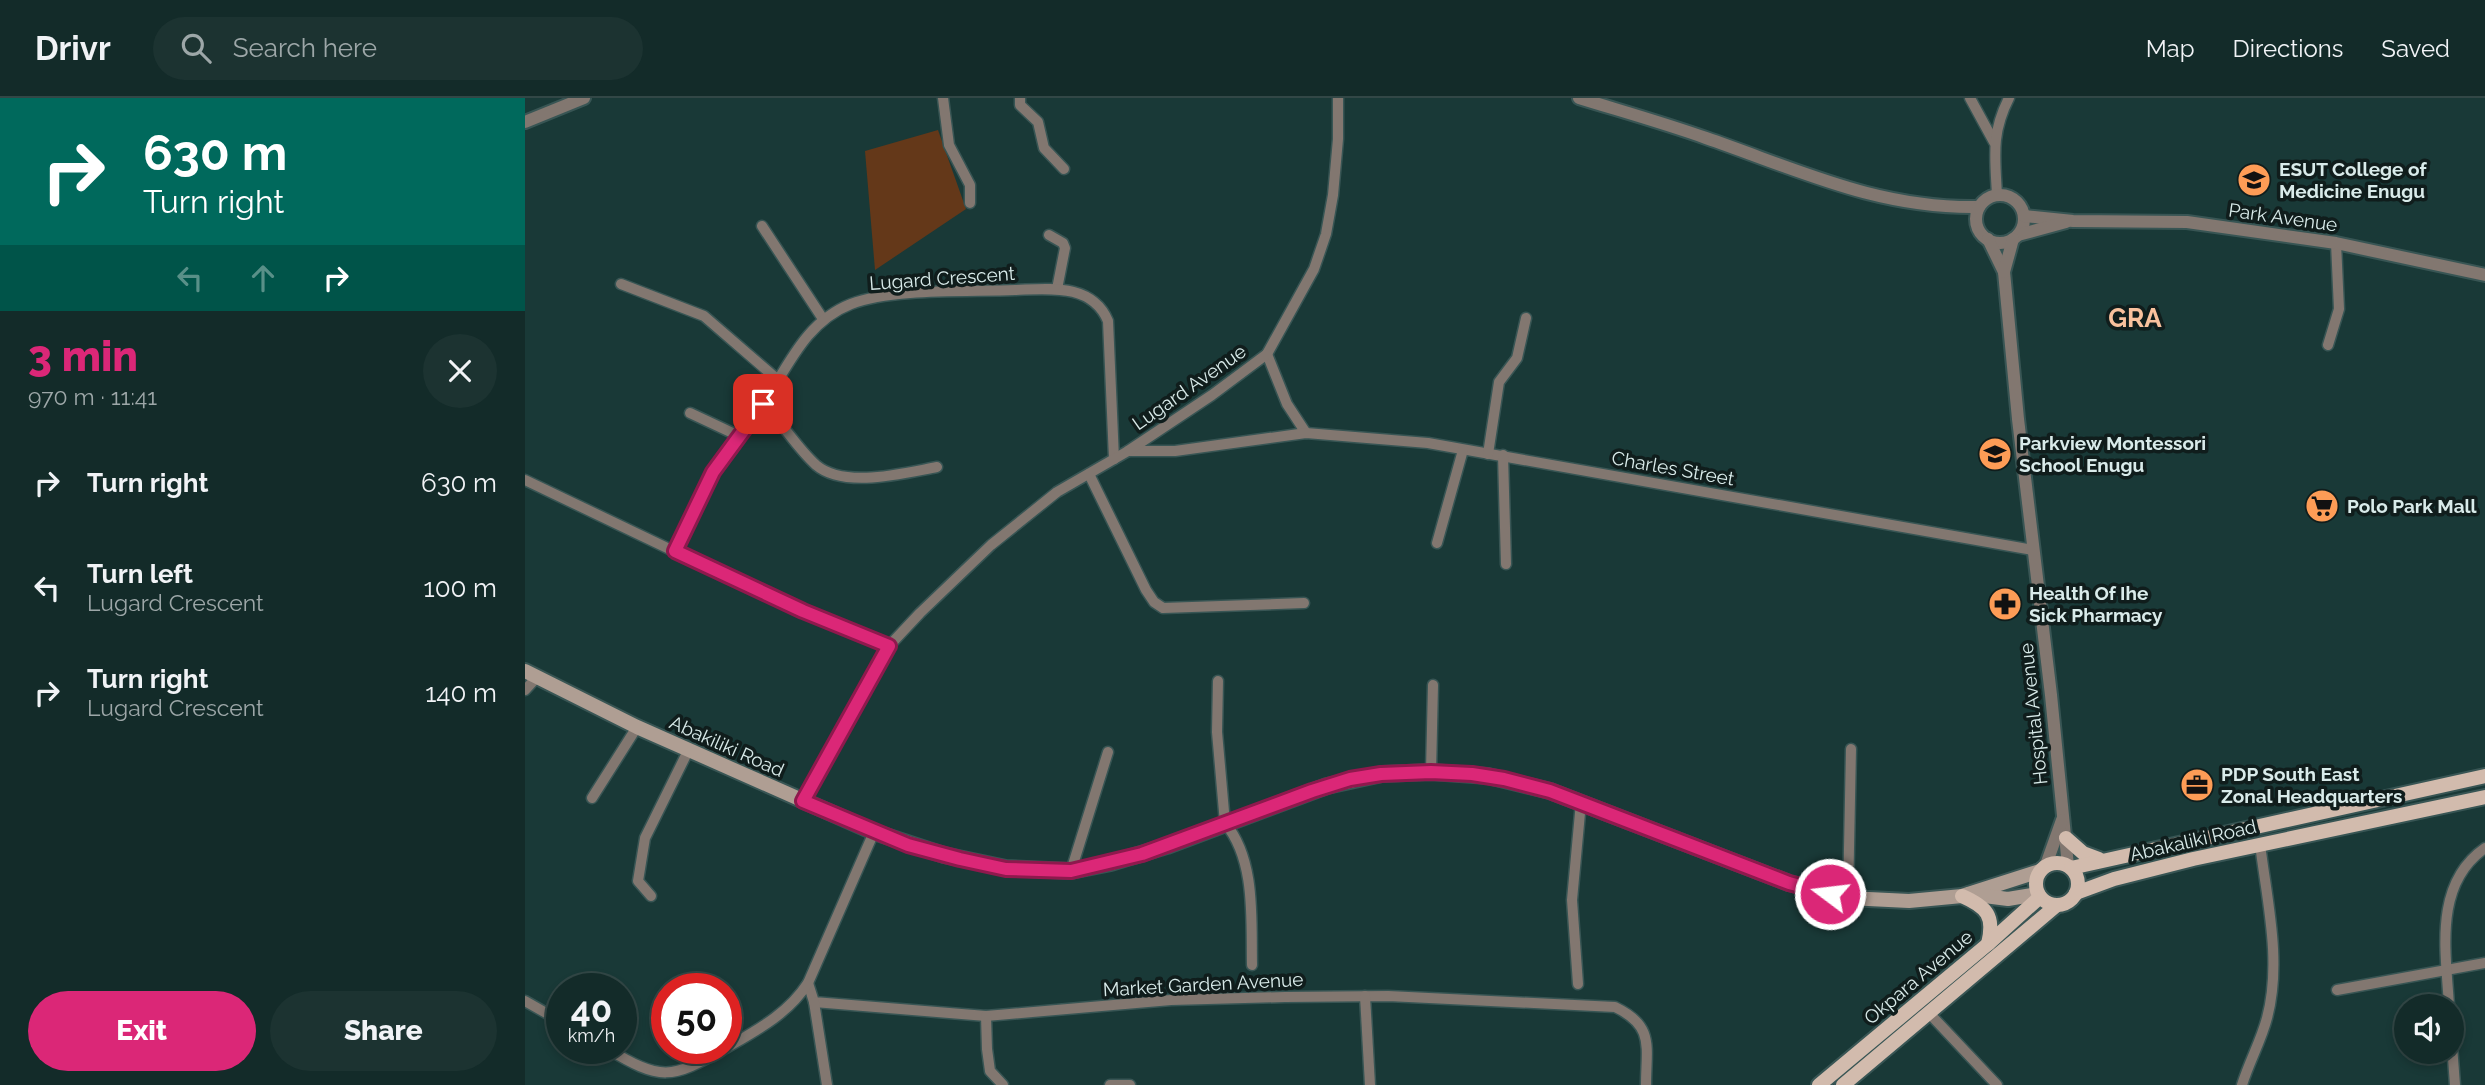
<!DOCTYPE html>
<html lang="en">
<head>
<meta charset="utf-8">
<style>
	body { margin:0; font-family:Raleway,sans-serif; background:#1c3331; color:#f1f3f6; height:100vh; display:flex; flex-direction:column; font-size:26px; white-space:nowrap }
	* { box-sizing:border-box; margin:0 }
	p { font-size:23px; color:#9da7a8 }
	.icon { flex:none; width:38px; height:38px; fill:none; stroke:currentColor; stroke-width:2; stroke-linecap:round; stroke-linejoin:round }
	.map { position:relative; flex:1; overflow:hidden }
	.side { display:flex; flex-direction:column; background:#132b29; width:525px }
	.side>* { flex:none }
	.top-card { background:#00695c; color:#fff; overflow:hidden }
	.fabs { position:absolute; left:1869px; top:896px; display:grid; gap:14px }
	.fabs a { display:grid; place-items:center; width:70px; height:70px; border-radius:50%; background:#132b29; box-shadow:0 4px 10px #0003,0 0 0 2px #324746; font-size:35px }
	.speed { position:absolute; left:21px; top:875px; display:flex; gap:14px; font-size:35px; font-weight:700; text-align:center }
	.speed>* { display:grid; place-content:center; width:91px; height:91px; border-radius:50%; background:#132b29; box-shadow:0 4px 10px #0003,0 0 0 2px #324746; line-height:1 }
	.speed small { font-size:18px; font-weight:400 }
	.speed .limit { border:10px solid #d22; background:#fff; color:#111 }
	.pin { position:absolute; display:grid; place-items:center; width:60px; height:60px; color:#fff; margin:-30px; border-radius:14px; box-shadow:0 4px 10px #0006 }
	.me { position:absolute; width:77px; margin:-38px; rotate:285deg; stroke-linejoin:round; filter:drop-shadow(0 0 5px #0008) }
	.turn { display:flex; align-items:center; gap:24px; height:147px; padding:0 28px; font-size:32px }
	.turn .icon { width:91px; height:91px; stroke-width:2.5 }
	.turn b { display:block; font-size:49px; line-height:60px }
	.lanes { display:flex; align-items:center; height:66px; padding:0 28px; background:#0003; justify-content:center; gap:35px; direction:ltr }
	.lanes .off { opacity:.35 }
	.round { display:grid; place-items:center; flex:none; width:74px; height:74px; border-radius:37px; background:#1c3331 }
	.summary { display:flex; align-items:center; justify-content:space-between; height:119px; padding:0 28px }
	h1 { font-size:42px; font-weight:800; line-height:52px; color:#db2777 }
	.primary-button { display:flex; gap:14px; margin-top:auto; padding:14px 28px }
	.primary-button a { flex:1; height:80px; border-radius:42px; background:#db2777; color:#fff; font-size:28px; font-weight:800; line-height:80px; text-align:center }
	.primary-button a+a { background:#1c3331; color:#f1f3f6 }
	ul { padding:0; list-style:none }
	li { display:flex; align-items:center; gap:21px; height:105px; padding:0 28px }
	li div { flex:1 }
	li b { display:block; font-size:26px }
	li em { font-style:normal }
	header { display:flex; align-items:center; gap:42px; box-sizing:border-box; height:98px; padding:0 35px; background:#132b29; border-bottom:2px solid #324746 }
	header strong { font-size:33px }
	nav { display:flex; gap:38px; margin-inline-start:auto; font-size:24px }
	.search { width:490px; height:63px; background:#1c3331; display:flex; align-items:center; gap:18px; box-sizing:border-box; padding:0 24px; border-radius:38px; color:#9da7a8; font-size:26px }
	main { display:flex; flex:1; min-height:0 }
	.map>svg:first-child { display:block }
	.green { fill:#643819 }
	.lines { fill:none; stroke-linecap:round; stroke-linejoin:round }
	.minor-casing { stroke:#385554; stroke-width:13 }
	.tertiary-casing { stroke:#385554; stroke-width:16 }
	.secondary-casing { stroke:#385554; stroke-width:18 }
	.primary-casing { stroke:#385554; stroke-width:18 }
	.minor { stroke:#827770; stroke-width:10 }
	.tertiary { stroke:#827770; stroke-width:12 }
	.secondary { stroke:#af9e93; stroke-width:14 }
	.primary { stroke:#d2bbad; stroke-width:14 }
	.route-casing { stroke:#8e194d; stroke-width:18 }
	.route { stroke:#db2777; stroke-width:12 }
	.labels { text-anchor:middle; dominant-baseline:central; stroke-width:7; stroke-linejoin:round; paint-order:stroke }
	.poi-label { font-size:19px; font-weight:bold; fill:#d9ebea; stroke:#101d1c; text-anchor:start }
	.street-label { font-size:19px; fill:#d9ebea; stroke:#101d1c }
	.district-label { font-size:26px; font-weight:bold; fill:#f9c19d; stroke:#101d1c }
</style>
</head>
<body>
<header>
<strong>Drivr</strong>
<div class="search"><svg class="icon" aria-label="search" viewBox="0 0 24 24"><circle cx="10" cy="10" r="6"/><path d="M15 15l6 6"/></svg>Search here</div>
<nav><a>Map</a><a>Directions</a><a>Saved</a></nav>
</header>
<main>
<section class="side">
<div class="top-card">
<div class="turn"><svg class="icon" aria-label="right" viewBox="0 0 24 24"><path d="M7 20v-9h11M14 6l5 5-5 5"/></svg><div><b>630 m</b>Turn right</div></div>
<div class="lanes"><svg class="icon off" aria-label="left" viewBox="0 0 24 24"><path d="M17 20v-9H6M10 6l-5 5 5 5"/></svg><svg class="icon off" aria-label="ahead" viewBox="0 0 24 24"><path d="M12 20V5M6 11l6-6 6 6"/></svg><svg class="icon" aria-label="right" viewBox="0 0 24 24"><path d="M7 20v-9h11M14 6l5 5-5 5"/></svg></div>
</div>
<div class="summary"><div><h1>3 min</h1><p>970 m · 11:41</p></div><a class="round"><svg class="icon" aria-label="close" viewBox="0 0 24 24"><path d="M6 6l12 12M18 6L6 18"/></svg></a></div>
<ul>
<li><svg class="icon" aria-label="right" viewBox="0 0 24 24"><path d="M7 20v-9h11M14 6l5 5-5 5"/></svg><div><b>Turn right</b></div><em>630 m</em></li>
<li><svg class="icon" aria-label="left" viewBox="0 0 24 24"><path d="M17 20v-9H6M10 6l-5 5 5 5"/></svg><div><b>Turn left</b><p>Lugard Crescent</p></div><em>100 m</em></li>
<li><svg class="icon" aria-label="right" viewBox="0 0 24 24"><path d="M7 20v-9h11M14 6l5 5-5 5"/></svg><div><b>Turn right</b><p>Lugard Crescent</p></div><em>140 m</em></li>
</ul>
<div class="primary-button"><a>Exit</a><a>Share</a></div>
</section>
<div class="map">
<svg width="1960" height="987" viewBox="0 0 1960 987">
	<rect width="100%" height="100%" fill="#193937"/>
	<path class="green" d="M 413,32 L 441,111 L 350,172 L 340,53 Z"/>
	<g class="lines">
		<defs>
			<g id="minor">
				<path d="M 418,0 L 424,47 L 445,87 L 445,105"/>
				<path d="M 495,0 L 495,7 L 513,24 L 519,50 L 539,71"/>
				<path d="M 1445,0 L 1469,44"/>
				<path d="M 1472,97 C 1470,59 1466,35 1484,0"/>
				<path d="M 237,128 L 298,221"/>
				<path d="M 524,137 L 538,145 L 540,150 L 532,191"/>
				<path d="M 96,186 L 179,218 L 252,281"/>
				<path d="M 1803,247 L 1814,211 L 1811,145"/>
				<path d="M 742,256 L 762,306 L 781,335"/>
				<path d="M 238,306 C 257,324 271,349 291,367 C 319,391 379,375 412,369"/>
				<path d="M 165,315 L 214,338"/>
				<path d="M 603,353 L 650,353 L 781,335 L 903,345 L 1508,452"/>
				<path d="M 963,356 L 974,284 L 992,260 L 1001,220"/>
				<path d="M 978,357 L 981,466"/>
				<path d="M 564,376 L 621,492 L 629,504 L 638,510 L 779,505"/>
				<path d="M 0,382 L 228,491 L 364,548"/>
				<path d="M 912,445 L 938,352"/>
				<path d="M 150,453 C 161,427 173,401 187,376 C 201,352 221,331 237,308 C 263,269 280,224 326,206 C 368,190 443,194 490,192 C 524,191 567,185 583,223 L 589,361"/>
				<path d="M 693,583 L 692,634 L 700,725 C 731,762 726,821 727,867"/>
				<path d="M 0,592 L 12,579"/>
				<path d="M 906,674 L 908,587"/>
				<path d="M 67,700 L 112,629"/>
				<path d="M 278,703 L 364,548 L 395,515 L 466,447 L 532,394 L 603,353 L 687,297 L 742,256 L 789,171 L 801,136 L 808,97 L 813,41 L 813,0"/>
				<path d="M 546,773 L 583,654"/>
				<path d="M 126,798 L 113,783 L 120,740 L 164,651"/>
				<path d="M 1323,800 L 1326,651"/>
				<path d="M 283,885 L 289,904 L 461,918 L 646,902 L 760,899 L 863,898 L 1090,909 C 1130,928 1121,949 1121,987"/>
				<path d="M 1053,886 L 1047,802 L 1056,704"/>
				<path d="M 1812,892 L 1960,865"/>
				<path d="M 840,898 L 845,987"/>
				<path d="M 0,903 L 37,924"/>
				<path d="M 289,904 L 302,987"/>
				<path d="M 1924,908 C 1921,854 1908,786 1960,750"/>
				<path d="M 1403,914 L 1472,987"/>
				<path d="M 461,918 L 462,951 L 465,973 L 478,987"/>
				<path d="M 1927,947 L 1930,987"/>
				<path d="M 81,950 C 136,983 146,982 200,950"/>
				<path d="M 201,950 C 232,932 263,916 283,885 L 349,734"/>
				<path d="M 585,987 L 605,987"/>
				<path d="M 1717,987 C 1724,964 1736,943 1742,920 C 1757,864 1742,803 1735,746"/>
			</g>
			<g id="tertiary">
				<path d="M 1054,0 C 1096,13 1139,25 1181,40 C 1274,72 1353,111 1454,109"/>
				<path d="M 0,24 L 59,0"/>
				<circle cx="1475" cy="121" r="24"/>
				<path d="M 1499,118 L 1548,123 L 1662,124 L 1811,145 L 1960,177"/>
				<path d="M 1493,137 L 1541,124"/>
				<path d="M 1463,141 L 1479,174 L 1493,321 L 1526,597 L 1543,768"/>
				<path d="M 1479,174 L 1488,141"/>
				<path d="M 1521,767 L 1537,722"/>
			</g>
			<g id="secondary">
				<path d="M 0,573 L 112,629 L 349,734 L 419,757 L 481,770 L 546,773 L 586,765 L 642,748 L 802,688 L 857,676 L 906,674 L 963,678 L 1025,693 L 1264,785 L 1323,800 L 1384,803 L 1437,798 L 1515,773"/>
				<path d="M 1444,796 L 1483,801 L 1513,796"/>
			</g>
			<g id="primary">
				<path d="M 1541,740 L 1558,755 L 1574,761"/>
				<circle cx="1532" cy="786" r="21"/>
				<path d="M 1546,770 L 1960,678"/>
				<path d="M 1551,795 L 1589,781 L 1668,761 L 1960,699"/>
				<path d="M 1437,798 C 1462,809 1470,818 1463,846"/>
				<path d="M 1294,987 L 1463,846 L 1515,799"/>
				<path d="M 1318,987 L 1532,807"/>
			</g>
		</defs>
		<use href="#minor" class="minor-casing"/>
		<use href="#tertiary" class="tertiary-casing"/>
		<use href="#secondary" class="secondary-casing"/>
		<use href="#primary" class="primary-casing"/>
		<use href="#minor" class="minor"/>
		<use href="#tertiary" class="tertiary"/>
		<use href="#secondary" class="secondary"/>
		<use href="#primary" class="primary"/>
	</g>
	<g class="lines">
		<defs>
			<path id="route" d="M 238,306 L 188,374 L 150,453 L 278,513 L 364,548 L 278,703 L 383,747 L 435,761 L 481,771 L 546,773 L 617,756 L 787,693 L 825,681 L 856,676 L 906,674 L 947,676 L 979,681 L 1025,693 L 1264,785 L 1305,796"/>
		</defs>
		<use href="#route" class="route-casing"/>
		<use href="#route" class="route"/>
	</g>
	<defs>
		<symbol id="university-disc" viewBox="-11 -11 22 22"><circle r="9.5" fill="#fd9c56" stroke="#101d1c"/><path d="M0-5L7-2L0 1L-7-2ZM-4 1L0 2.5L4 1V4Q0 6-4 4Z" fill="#111"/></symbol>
		<symbol id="school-disc" viewBox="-11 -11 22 22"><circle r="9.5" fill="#fd9c56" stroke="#101d1c"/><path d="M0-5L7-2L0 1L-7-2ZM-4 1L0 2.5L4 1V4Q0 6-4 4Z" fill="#111"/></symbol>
		<symbol id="supermarket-disc" viewBox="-11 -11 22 22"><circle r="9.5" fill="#fd9c56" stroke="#101d1c"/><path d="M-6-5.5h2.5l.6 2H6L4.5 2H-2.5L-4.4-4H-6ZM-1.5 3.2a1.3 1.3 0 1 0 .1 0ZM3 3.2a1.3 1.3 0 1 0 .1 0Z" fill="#111"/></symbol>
		<symbol id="pharmacy-disc" viewBox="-11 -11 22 22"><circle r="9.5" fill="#fd9c56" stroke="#101d1c"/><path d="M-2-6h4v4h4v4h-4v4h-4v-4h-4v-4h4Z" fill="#111"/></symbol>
		<symbol id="office-disc" viewBox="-11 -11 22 22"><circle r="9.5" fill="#fd9c56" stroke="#101d1c"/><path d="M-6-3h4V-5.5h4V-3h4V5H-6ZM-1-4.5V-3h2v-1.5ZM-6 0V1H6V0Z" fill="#111"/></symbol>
	</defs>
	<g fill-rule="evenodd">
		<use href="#university-disc" x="1710" y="63" width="38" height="38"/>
		<use href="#school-disc" x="1451" y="337" width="38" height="38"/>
		<use href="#supermarket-disc" x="1778" y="389" width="38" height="38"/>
		<use href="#pharmacy-disc" x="1461" y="487" width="38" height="38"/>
		<use href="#office-disc" x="1653" y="668" width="38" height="38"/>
	</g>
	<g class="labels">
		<g class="poi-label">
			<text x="1754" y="71">ESUT College of<tspan x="1754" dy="22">Medicine Enugu</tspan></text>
			<text x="1494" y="345">Parkview Montessori<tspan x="1494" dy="22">School Enugu</tspan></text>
			<text x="1822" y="408">Polo Park Mall</text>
			<text x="1504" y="495">Health Of Ihe<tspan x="1504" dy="22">Sick Pharmacy</tspan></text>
			<text x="1696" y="676">PDP South East<tspan x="1696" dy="22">Zonal Headquarters</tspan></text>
		</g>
		<g class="street-label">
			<text transform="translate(1758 119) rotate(8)">Park Avenue</text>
			<text transform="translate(417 180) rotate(-4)">Lugard Crescent</text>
			<text transform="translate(664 289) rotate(-35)">Lugard Avenue</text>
			<text transform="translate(1148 370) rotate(10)">Charles Street</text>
			<text transform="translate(1508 616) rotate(-96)">Hospital Avenue</text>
			<text transform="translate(202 648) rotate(24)">Abakiliki Road</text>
			<text transform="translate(1668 742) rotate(-13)">Abakaliki Road</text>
			<text transform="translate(1393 879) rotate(-40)">Okpara Avenue</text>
			<text transform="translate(678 886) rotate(-3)">Market Garden Avenue</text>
		</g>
		<g class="district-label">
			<text x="1610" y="220">GRA</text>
		</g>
	</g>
</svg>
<div class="fabs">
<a><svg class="icon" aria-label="sound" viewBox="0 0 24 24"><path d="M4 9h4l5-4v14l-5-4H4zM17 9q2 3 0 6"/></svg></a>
</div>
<div class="speed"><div>40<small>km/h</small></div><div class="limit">50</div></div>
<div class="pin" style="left:238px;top:306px;background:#d93025"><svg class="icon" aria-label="arrive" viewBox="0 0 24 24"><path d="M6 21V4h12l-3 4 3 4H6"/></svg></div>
<svg class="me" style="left:1305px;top:796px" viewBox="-20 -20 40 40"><circle r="17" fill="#db2777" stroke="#fff" stroke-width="3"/><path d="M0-11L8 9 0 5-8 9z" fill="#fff"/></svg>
</div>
</main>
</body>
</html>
